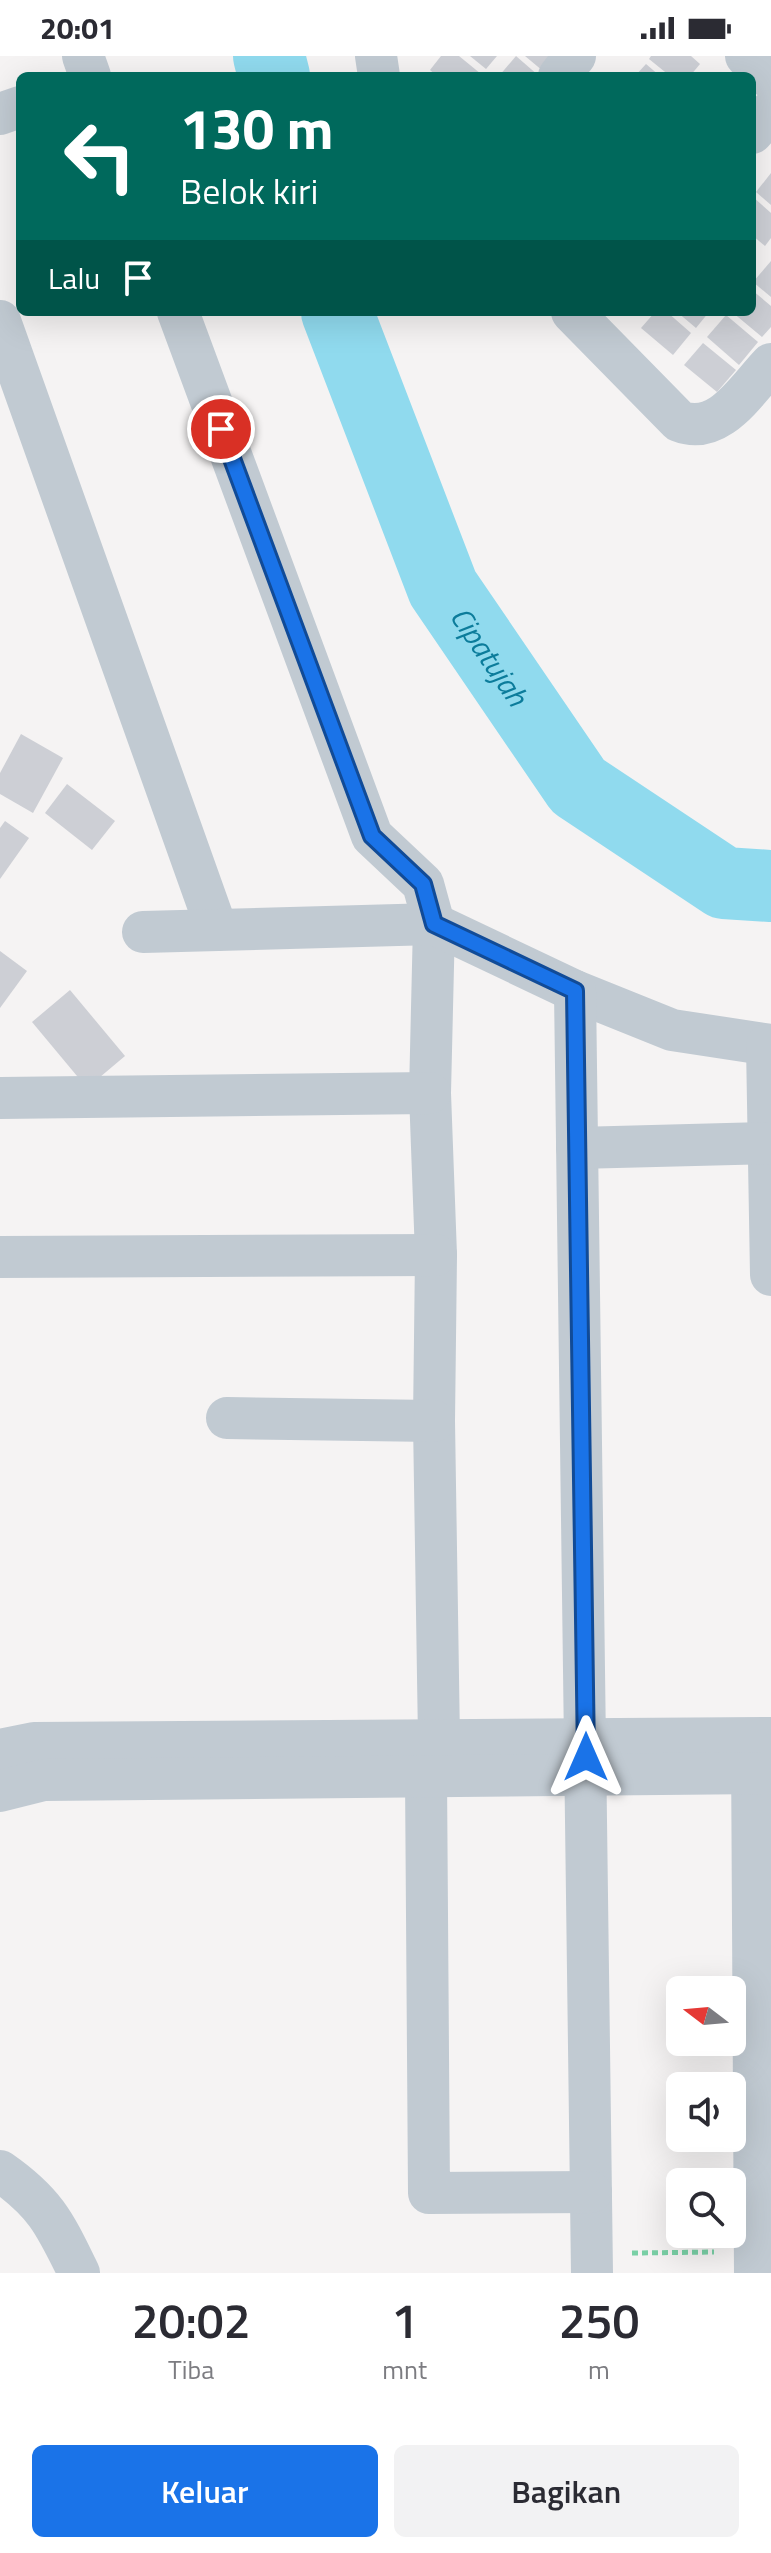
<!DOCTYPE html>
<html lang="id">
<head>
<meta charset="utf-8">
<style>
	body { margin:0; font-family:"Titillium Web",sans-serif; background:#f2f2f3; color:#2b2b33; height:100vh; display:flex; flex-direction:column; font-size:30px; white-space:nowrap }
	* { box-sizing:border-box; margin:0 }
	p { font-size:26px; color:#7c7c81 }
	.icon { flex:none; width:44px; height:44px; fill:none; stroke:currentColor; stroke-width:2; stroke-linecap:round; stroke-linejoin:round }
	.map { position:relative; height:2217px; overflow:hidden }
	.drawer { display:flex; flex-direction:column; background:#fff; flex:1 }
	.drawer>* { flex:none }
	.banner { position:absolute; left:16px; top:16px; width:740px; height:244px; border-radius:12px; box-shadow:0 8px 32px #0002; background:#00695c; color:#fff; overflow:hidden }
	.needle { width:52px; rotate:286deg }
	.tools { position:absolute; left:666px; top:1920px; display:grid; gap:16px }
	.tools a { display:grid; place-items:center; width:80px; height:80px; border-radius:12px; background:#fff; box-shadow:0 8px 32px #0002; font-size:40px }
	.pin { position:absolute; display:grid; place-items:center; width:68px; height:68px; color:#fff; margin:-34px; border:4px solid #fff; border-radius:50%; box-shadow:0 2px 8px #0007 }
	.me { position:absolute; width:88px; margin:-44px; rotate:0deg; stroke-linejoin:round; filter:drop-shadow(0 0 6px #0008) }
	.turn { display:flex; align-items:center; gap:28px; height:168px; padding:0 32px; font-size:36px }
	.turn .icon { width:104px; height:104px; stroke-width:2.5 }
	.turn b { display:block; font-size:56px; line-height:68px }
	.then { display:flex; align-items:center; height:76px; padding:0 32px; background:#0003; gap:16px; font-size:30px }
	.eta { display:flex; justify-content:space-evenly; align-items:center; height:136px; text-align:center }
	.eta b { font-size:48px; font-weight:600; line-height:56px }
	.cta { display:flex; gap:16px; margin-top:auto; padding:16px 32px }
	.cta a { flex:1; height:92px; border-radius:12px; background:#1a73e8; color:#fff; font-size:32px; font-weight:600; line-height:92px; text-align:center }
	.cta a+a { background:#f2f2f3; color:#2b2b33 }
	.status { display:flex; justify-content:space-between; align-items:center; height:56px; padding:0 40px; background:#fff; direction:ltr }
	.status svg { height:22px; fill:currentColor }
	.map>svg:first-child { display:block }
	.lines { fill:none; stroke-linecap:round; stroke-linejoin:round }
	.river { stroke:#90daee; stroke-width:72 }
	.building { fill:#cdcfd5 }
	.path { stroke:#7ad0a6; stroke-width:5; stroke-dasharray:6 4; stroke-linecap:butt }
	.street { stroke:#c1cad2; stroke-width:42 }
	.route-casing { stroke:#114b97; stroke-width:20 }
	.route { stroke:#1a73e8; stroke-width:14 }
	.labels { text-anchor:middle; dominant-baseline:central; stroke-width:6; stroke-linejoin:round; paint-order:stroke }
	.water-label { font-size:30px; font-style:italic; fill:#0c7c9b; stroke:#fff }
</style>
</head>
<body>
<div class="status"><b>20:01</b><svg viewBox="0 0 49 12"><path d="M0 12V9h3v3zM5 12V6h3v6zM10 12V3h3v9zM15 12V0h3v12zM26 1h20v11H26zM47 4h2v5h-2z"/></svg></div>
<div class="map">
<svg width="771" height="2217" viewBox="0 0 771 2217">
	<rect width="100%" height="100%" fill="#f5f3f3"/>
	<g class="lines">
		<g class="river">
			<path d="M 269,0 L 274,20"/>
			<path id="s1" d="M 337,256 L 443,532 L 578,730 L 724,827 L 771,830"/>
		</g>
	</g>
	<g class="building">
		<path d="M 441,0 L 459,0 L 481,18 L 437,20 L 430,14 Z"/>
		<path d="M 470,0 L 497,0 L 486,13 Z"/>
		<path d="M 516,0 L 539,20 L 499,20 Z"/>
		<path d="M 525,0 L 571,0 L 549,20 Z"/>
		<path d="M 651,0 L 691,0 L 700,8 L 690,20 L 670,20 L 649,3 Z"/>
		<path d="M 646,8 L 660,20 L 635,20 Z"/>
		<path d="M 771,117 L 771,149 L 756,136 Z"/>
		<path d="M 752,140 L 771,157 L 771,182 L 765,190 L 752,179 Z"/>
		<path d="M 771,205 L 771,241 L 753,226 Z"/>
		<path d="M 752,234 L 771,250 L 771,271 L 762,281 L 732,256 L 752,256 Z"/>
		<path d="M 655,256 L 667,256 L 691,277 L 673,299 L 641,272 Z"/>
		<path d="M 677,256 L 709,256 L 696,272 Z"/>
		<path d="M 726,259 L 758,286 L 739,309 L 707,281 Z"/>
		<path d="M 703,287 L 736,314 L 717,336 L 684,309 Z"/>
		<path d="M 21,678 L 63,702 L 33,757 L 0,738 L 0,717 Z"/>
		<path d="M 67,728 L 115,765 L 92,794 L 45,757 Z"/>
		<path d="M 5,765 L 29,782 L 0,823 L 0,772 Z"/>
		<path d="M 0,895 L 27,915 L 0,952 Z"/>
		<path d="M 70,934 L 125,1000 L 87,1032 L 32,966 Z"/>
	</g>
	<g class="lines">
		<path class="path" d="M 632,2197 L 714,2196"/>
		<g class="street">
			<path d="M 83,0 L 90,20"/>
			<path d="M 376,0 L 379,20"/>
			<path d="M 746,0 L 771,23"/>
			<path d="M 559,20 L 575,0"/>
			<path d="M 0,58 L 20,51"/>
			<path d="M 752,77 L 771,55"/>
			<path d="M 178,256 L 372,780 L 423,828 L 434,868 L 430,1037 L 436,1199 L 434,1365 L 439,1684"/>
			<path d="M 572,256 L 679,365 C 719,381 746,334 771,308"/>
			<path d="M 0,265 L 217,874"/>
			<path d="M 143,876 L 434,868 L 575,935 L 672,974 L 771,989"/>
			<path d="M 575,935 L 592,2217"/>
			<path d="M 767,989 L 771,1219"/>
			<path d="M 0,1042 L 430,1037"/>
			<path d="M 577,1092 L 769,1087"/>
			<path d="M 0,1201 L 436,1199"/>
			<path d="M 227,1362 L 434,1365"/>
			<path d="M 752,1690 L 755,2217"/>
			<path d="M 0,1694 L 34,1687 L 771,1682"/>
			<path d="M 426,1720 L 429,2137 L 591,2136"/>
			<path d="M 0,1735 L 44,1724 L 771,1717"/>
			<path d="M 0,2115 C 46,2147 55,2168 79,2217"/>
		</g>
	</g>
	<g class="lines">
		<defs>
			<path id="route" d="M 221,373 L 372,780 L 423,828 L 434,868 L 575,935 L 586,1701"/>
		</defs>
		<use href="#route" class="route-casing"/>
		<use href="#route" class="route"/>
	</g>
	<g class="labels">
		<g class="water-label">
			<text stroke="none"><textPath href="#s1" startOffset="378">Cipatujah</textPath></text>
		</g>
	</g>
</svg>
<div class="tools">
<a><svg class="needle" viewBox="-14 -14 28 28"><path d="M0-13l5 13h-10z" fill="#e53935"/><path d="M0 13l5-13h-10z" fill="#7c7c81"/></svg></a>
<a><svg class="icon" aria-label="sound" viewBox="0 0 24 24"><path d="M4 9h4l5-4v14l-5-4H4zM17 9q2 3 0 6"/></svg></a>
<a><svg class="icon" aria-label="search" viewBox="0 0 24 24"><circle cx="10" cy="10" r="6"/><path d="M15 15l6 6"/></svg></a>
</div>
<div class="pin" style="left:221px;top:373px;background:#d93025"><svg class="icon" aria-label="arrive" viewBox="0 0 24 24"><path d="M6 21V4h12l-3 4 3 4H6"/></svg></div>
<svg class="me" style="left:586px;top:1701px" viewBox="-20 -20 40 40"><path d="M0-17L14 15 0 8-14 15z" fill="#1a73e8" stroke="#fff" stroke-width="4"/></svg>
<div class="banner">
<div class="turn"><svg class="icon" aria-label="left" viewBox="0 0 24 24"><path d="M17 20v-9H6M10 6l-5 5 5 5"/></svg><div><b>130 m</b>Belok kiri</div></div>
<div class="then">Lalu<svg class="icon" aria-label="arrive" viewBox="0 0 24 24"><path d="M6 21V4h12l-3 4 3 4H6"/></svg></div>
</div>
</div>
<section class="drawer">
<div class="eta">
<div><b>20:02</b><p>Tiba</p></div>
<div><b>1</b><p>mnt</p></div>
<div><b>250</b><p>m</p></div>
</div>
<div class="cta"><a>Keluar</a><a>Bagikan</a></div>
</section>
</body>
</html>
